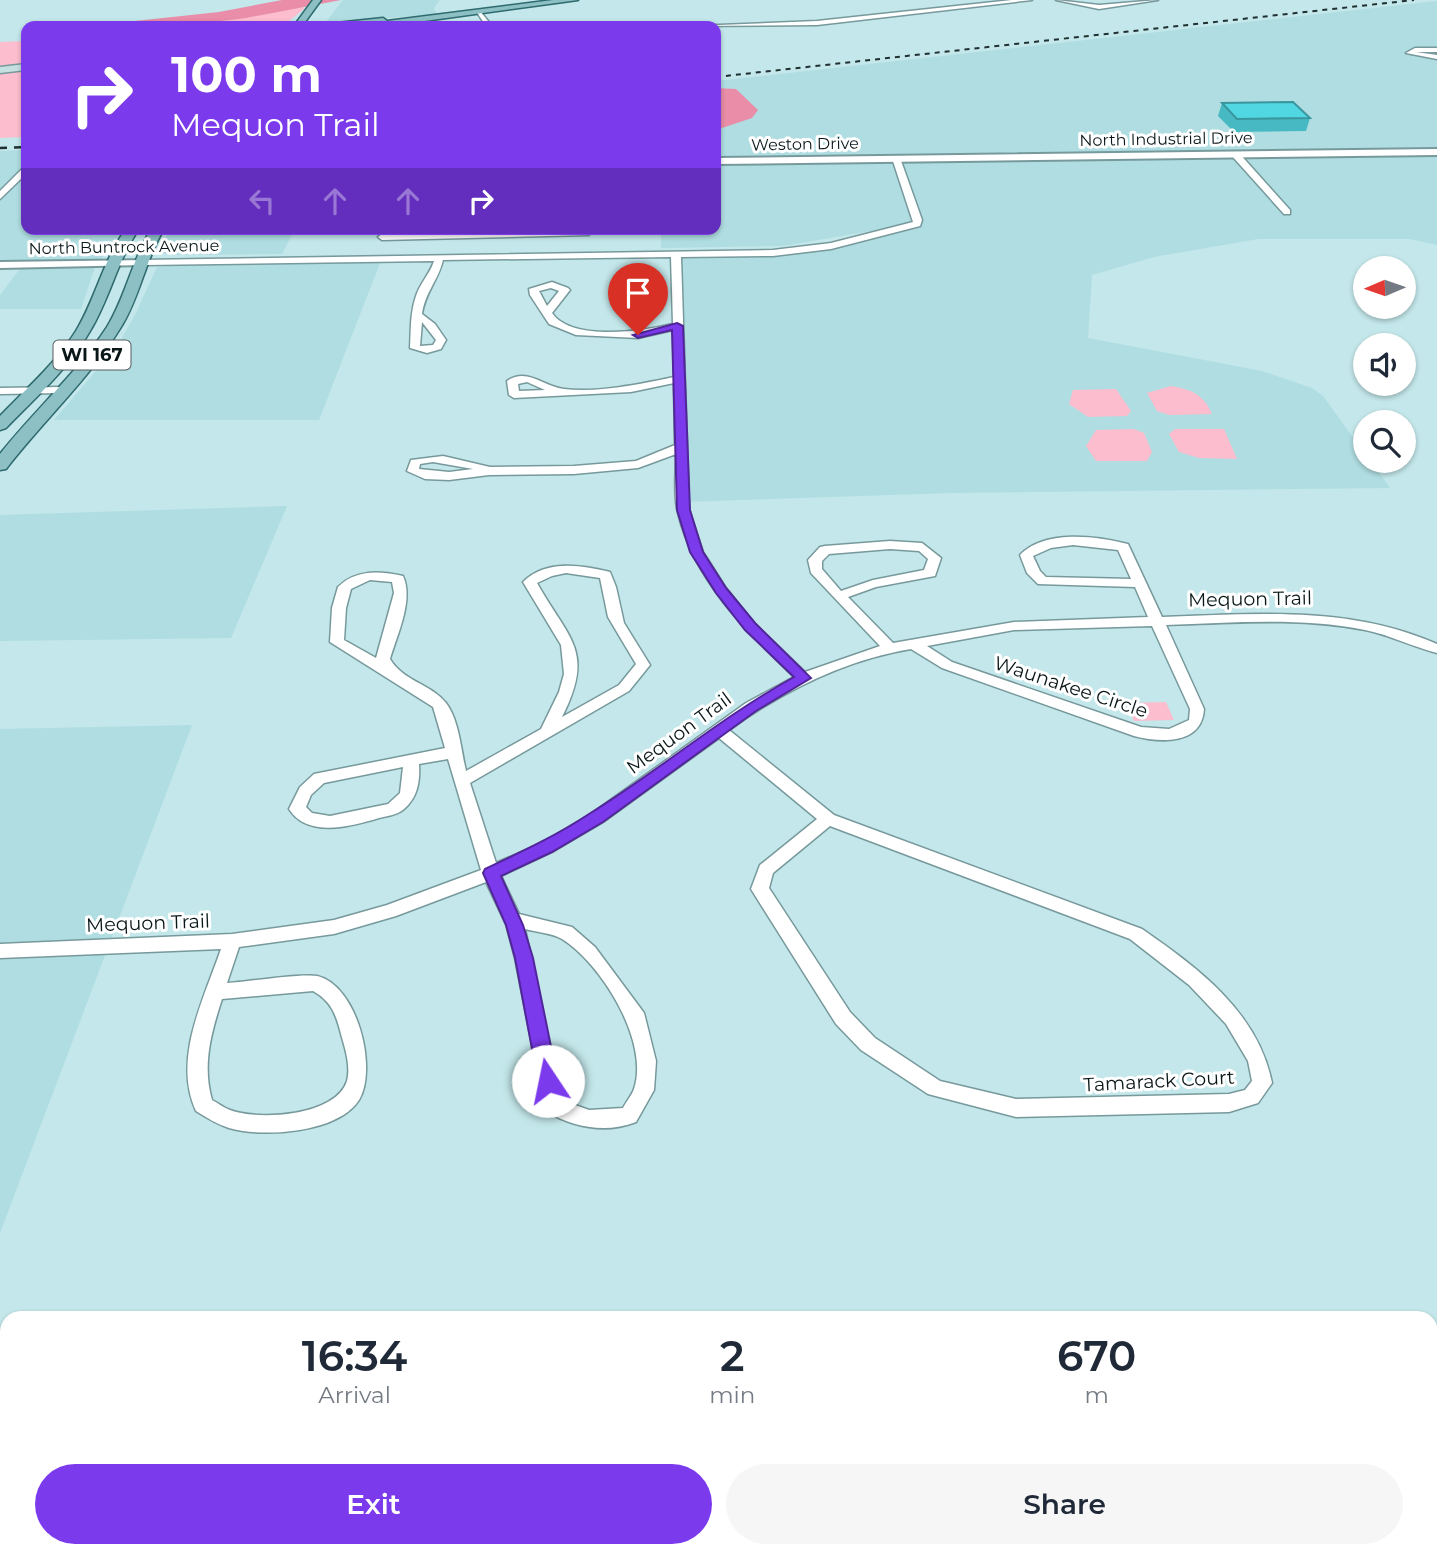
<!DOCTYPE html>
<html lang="en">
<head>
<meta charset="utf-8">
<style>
	body { margin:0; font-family:Montserrat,sans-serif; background:#f6f6f7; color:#1f2937; height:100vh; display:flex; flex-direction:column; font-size:26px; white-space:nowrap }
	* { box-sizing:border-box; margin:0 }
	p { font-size:23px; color:#747a83 }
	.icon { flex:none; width:38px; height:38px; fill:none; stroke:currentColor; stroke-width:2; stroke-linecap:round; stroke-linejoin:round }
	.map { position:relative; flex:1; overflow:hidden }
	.details { position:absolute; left:0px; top:1311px; width:1438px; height:247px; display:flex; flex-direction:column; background:#fff; border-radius:21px 21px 0 0; box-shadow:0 2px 5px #0004 }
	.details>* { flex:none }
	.top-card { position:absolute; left:21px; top:21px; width:700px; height:214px; border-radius:14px; box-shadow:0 2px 5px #0004; background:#7c3aed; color:#fff; overflow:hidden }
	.needle { width:46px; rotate:268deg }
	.tools { position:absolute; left:1353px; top:256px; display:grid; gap:14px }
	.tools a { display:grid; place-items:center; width:63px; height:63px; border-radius:50%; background:#fff; box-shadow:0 2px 5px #0004; font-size:35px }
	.pin { position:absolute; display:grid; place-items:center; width:60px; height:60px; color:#fff; margin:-72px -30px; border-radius:50% 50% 50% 0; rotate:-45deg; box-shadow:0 0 7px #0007 }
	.pin .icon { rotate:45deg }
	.me { position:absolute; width:77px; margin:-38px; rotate:349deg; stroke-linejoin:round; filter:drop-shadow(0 0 5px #0008) }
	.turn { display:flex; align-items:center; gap:24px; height:147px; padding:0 35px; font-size:32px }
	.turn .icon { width:91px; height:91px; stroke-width:2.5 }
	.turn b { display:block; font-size:49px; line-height:60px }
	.lanes { display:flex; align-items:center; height:66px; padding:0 35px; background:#0003; justify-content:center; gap:35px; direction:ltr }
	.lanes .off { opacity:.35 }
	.eta { display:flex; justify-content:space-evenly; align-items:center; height:119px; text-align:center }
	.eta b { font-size:42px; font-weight:600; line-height:49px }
	.primary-button { display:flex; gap:14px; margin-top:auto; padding:14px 35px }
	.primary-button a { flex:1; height:80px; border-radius:42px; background:#7c3aed; color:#fff; font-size:28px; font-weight:600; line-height:80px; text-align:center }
	.primary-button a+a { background:#f6f6f7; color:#1f2937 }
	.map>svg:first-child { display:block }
	.built { fill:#afdde1 }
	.green { fill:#fcbece }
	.water { fill:#e98da8 }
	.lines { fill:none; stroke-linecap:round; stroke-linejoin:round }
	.minor-casing { stroke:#77999c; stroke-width:3 }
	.tertiary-casing { stroke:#77999c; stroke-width:4 }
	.secondary-casing { stroke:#77999c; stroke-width:3 }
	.primary-casing { stroke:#2e6a6e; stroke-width:3 }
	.minor { fill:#fff; fill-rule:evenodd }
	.tertiary { fill:#fff; fill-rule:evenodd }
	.secondary { fill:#c6e0e2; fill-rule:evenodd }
	.primary { fill:#8dc0c4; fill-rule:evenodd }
	.rail-far1 { stroke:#203031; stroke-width:2; stroke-dasharray:5 5; stroke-linecap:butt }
	.rail { stroke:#203031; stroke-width:2.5; stroke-dasharray:7 7; stroke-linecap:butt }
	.wall { fill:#46b9c2 }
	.building { fill:#51d7e1; stroke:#39969e; stroke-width:2 }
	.route { fill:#7c3aed; stroke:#51269a; stroke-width:2 }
	.labels { text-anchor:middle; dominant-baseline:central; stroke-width:6; stroke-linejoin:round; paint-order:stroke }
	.far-street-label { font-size:16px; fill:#0a1718; stroke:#fff }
	.shield { fill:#fff; stroke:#545d5d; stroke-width:2 }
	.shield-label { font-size:18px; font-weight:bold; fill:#0a1718 }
	.street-label { font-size:19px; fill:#0a1718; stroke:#fff }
</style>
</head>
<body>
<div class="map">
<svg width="1437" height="1557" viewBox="0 0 1437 1557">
	<rect width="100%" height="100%" fill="#c3e7ea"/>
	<g class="built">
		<path d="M 343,0 L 440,0 L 434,8 L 437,15 L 326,22 Z"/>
		<path d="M 1437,1 L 1437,245 L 1410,239 L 1258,239 L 1154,257 L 1092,275 L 1088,338 L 1262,371 L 1312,388 L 1323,396 L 1365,454 L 1365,460 L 1370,460 L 1390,488 L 950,493 L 683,502 L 676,254 L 809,250 L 912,224 L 783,246 L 661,248 L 661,229 L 716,229 L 716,81 Z"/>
		<path d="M 26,150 L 26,229 L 124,229 L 95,267 L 81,309 L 0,309 L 0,295 L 25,262 L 0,262 L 0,151 Z"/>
		<path d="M 171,229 L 295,229 L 282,254 L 174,255 L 156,252 Z"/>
		<path d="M 382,258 L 319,420 L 54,420 L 118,345 L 136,313 L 157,267 L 256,260 Z"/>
		<path d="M 287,506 L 231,638 L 0,641 L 0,515 Z"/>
		<path d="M 192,725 L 0,1233 L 0,729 Z"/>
	</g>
	<g class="green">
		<path d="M 303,7 L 304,9 L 283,26 L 178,26 Z"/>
		<path d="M 26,41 L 26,63 L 0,66 L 0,42 Z"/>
		<path d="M 22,70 L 24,90 L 26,90 L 26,137 L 0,138 L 0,72 Z"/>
		<path d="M 1171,386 C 1192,390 1203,394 1212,414 L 1169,415 L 1157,411 L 1147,393 Z"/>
		<path d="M 1116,389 L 1131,411 L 1127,416 L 1088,417 L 1069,404 L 1073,390 Z"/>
		<path d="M 1134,429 L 1144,433 L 1152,452 L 1147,461 L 1096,461 L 1086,446 L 1096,430 Z"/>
		<path d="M 1175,429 L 1224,429 L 1237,459 L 1199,458 L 1179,452 L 1169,434 Z"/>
		<path d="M 1166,702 L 1174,720 L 1134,721 L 1126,703 Z"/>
	</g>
	<g class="water">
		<path d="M 282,0 L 341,0 L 246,18 L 178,26 L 88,26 L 219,12 Z"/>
		<path d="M 716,88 L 736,89 L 758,110 L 752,118 L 716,130 Z"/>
	</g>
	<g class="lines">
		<defs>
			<g id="minor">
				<path d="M 1012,0 L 1032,0 L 817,25 L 694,26 L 817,21 Z"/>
				<path d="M 1056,0 L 1099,5 L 1158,0 L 1099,9 Z"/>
				<path d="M 476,11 L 480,11 L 492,26 L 486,26 Z"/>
				<path d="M 1415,48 L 1437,48 L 1437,52 L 1416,52 L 1437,55 L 1437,59 L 1406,53 Z"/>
				<path d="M 1232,152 L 1238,152 L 1290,210 L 1290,214 L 1284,214 L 1232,156 Z"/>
				<path d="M 896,156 L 900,158 L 922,220 L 920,226 L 831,249 L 773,256 L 681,257 L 689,510 L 703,552 L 726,588 L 755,624 L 805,672 L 880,646 L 811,573 L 808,560 L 820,547 L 825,546 L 890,541 L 922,543 L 941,558 L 935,576 L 876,587 L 848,597 L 893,643 L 1014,622 L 1148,617 L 1135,587 L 1038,584 L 1027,573 L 1020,555 C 1045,529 1096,536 1128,544 L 1162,617 C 1255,614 1349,605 1437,644 L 1437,653 C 1413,647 1390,635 1365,630 C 1299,617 1232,623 1166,625 L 1204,709 C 1202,745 1161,743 1134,736 L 942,668 L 911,649 C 845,660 783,691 729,730 L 834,815 L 1142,929 C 1198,968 1258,1012 1272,1083 L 1258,1103 L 1229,1112 L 1016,1117 L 928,1094 L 861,1050 L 836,1024 L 751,889 L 760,865 L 817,819 L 719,738 L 603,822 L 552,852 L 501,876 L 519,914 L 572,927 L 595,947 L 644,1013 L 656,1061 L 654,1090 L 636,1122 C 605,1134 573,1127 545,1111 L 515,958 L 506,924 L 486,882 L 396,916 L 334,934 L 239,947 L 227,983 C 247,982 301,973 317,976 C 357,985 378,1068 359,1100 C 338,1133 263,1138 229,1128 C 217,1124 207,1118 196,1111 C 172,1059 204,999 221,949 L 0,958 L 0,944 L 232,934 L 334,920 L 387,905 L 481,870 L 448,759 L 419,764 C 420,781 418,797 404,809 C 397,815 388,816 379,818 C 352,826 308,839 289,809 L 300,787 L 314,774 L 445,748 L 433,707 L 330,642 L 332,608 L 338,587 C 356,569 380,571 403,576 C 414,600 397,635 390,659 C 403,681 431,684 446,703 C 459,720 461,750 466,771 L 541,729 L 559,692 L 564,674 L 561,645 L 523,582 C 546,559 582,565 610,572 L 616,587 L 624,623 L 650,665 L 629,691 L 470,783 L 496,863 L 540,844 L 591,814 L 746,703 L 794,677 C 745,630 694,580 678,513 C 673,495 676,472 676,454 L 638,468 L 574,474 L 489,475 L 449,480 L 425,479 L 407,471 L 411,460 L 443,456 L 490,467 L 574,466 L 636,461 L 675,445 L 674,383 L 631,392 L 514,398 L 509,395 L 507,381 C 527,367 544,387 564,389 C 597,393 641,384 674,377 L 673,330 L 638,338 L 576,335 L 549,324 L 530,295 L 529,289 L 552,282 L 568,288 L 570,290 L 552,313 C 572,342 644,331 673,324 L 671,257 L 443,260 C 438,281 425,292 422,314 L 435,324 L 446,340 L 441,349 L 427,353 L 410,348 C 411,331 410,313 416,296 C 420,283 430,274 434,261 L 144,265 L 141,264 L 141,260 L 773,250 L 831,243 L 913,222 L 892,158 ZM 551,288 L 559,291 L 547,306 L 539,291 ZM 422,322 L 436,340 L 433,345 L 420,346 ZM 527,382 L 545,390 L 519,391 L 518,384 ZM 433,462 L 473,469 L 449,472 L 419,469 L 420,464 ZM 1073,545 L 1118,550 L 1131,579 L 1046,577 L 1040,571 L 1033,556 L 1051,548 ZM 890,549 L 919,551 L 928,559 L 924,570 L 873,580 L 841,591 L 822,569 L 822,561 L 829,554 ZM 566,573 L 600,578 L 608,617 L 636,664 L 619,685 L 562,717 C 596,650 568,639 537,583 L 552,576 ZM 370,580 L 392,582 L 394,593 L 376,658 L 344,640 L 346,608 L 351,589 ZM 1152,626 L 1190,709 L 1189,720 L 1169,729 L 1141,727 L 952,662 L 927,646 L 1014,630 ZM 403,767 L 400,793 L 388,804 L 330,816 L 312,813 L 306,807 L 311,795 L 324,783 ZM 830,826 L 1130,939 L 1189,985 L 1226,1024 L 1248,1061 L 1252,1081 L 1245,1090 L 1229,1094 L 1016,1099 L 940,1081 L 875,1038 L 850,1012 L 769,888 L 773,873 ZM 525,929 C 536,932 552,933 562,939 C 601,963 650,1042 634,1089 C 632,1095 626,1102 623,1108 L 589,1110 L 561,1100 ZM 313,991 C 331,1001 336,1014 341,1034 C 345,1048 351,1066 347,1081 C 336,1116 259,1121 230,1110 C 224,1108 218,1103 212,1100 C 202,1065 211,1033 222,999 Z"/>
				<path d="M 23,168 L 26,168 L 26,174 L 0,199 L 0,191 Z"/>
				<path d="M 586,230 L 590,233 L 589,235 L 382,240 L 378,237 L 382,234 Z"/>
				<path d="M 0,388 L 61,387 L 66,390 L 61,393 L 0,394 Z"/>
				<path d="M 102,1550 L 128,1550 L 126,1557 L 100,1557 Z"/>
				<rect x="533" y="1550" width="26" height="7"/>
			</g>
			<g id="tertiary">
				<path d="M 1437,149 L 1437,155 L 716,164 L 716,158 Z"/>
				<path d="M 148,260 L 148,264 L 144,265 L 0,268 L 0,262 Z"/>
			</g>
			<path id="secondary" d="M 26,64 L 26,70 L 0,73 L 0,67 Z"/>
			<g id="primary">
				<path d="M 313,0 L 321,0 L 302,26 L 294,26 Z"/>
				<path d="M 553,0 L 578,0 L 388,26 L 331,26 L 336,23 L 383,18 L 387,21 Z"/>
				<path d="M 126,229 L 139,229 C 117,261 110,298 90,331 C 69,368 35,398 6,428 L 0,430 L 0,416 C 26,389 56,363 76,331 C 96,298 103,260 126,229 Z"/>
				<path d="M 151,229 L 164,229 C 145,260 140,297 121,327 C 89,379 43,421 6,469 L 0,470 L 0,454 C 34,411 77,373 107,327 C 126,296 132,260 151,229 Z"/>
			</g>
		</defs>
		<use href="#minor" class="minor-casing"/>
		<use href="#tertiary" class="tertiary-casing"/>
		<use href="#secondary" class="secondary-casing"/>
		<use href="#primary" class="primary-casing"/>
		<use href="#minor" class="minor"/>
		<use href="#tertiary" class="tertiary"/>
		<use href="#secondary" class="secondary"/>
		<use href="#primary" class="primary"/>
		<path class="rail-far1" d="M 716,77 L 1414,0"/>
		<path class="rail" d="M 0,148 L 26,147"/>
	</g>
	<path class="wall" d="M 1222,103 L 1310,118 L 1306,131 L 1234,132 L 1218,116 Z"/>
	<path class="building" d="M 1293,102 L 1310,118 L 1237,119 L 1222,103 Z"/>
	<path class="route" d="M 677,323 L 683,326 L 690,510 L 703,552 L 726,588 L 755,623 L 811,678 L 756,711 L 603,822 L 552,852 L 501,876 L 523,925 L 533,958 L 558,1081 L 555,1087 L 548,1090 L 541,1087 L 538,1081 L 515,958 L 506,925 L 483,873 L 485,869 C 521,852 556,836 589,814 C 660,770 720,718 794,677 L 745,630 L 716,593 L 690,552 L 677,510 L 672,330 L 638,338 L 633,335 Z"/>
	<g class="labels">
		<g class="far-street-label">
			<text transform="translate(1166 139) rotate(-1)">North Industrial Drive</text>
			<text transform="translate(805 144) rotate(-1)">Weston Drive</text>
			<text transform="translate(124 247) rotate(-1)">North Buntrock Avenue</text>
		</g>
		<rect class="shield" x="53.5" y="340.5" width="77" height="29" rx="5"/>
		<g class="shield-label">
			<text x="92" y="355">WI 167</text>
		</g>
		<g class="street-label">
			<text transform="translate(1250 599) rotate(-1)">Mequon Trail</text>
			<text transform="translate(1071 687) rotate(18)">Waunakee Circle</text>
			<text transform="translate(679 733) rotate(-36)">Mequon Trail</text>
			<text transform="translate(148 923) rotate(-2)">Mequon Trail</text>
			<text transform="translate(1159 1081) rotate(-3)">Tamarack Court</text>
		</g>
	</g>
</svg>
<div class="tools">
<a><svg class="needle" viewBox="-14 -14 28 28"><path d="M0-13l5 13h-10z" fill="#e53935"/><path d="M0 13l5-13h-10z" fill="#747a83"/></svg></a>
<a><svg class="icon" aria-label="sound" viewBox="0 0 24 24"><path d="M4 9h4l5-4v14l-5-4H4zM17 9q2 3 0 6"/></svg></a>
<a><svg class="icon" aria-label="search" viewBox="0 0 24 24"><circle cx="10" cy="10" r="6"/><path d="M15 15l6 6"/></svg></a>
</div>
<div class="pin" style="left:638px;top:335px;background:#d93025"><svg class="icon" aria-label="arrive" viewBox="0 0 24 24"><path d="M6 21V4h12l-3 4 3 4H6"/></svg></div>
<svg class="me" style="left:548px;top:1081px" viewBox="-20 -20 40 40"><circle r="19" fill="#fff"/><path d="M0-13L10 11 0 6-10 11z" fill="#7c3aed"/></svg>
<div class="top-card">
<div class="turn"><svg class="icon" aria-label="right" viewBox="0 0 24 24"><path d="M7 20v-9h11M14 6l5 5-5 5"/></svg><div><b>100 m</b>Mequon Trail</div></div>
<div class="lanes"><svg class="icon off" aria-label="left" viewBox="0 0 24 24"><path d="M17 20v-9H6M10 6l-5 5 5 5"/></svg><svg class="icon off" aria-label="ahead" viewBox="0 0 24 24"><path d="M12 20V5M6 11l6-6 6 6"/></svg><svg class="icon off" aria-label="ahead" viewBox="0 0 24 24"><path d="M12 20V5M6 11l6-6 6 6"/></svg><svg class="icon" aria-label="right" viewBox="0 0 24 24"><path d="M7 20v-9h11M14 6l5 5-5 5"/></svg></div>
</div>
<section class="details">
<div class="eta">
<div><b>16:34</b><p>Arrival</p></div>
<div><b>2</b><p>min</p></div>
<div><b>670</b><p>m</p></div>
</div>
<div class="primary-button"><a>Exit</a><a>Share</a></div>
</section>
</div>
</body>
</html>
